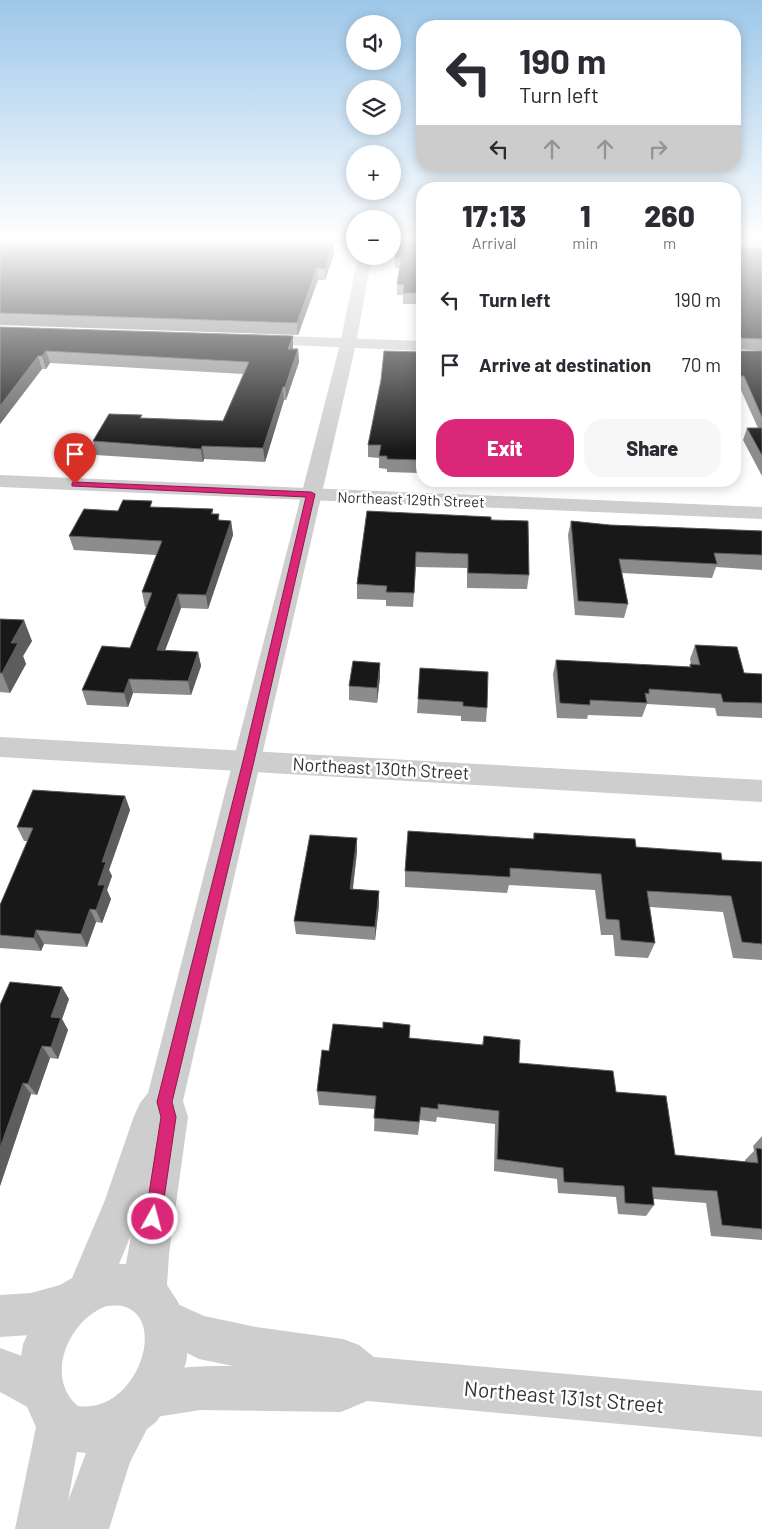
<!DOCTYPE html>
<html lang="en">
<head>
<meta charset="utf-8">
<style>
	body { margin:0; font-family:Barlow,sans-serif; background:#f7f7f7; color:#2b2b33; height:100vh; display:flex; flex-direction:column; font-size:19px; white-space:nowrap }
	* { box-sizing:border-box; margin:0 }
	p { font-size:16px; color:#7c7c81 }
	.icon { flex:none; width:28px; height:28px; fill:none; stroke:currentColor; stroke-width:2; stroke-linecap:round; stroke-linejoin:round }
	.map { position:relative; flex:1; overflow:hidden }
	.sheet { position:absolute; left:416px; top:182px; width:325px; height:305px; display:flex; flex-direction:column; background:#fff; border-radius:20px; box-shadow:0 2px 12px #0003 }
	.sheet>* { flex:none }
	.banner { position:absolute; left:416px; top:20px; width:325px; height:152px; border-radius:20px; box-shadow:0 2px 12px #0003; background:#fff; color:#2b2b33; overflow:hidden }
	.fabs { position:absolute; left:346px; top:15px; display:grid; gap:10px }
	.fabs a { display:grid; place-items:center; width:55px; height:55px; border-radius:50%; background:#fff; box-shadow:0 2px 12px #0003; font-size:25px }
	.pin { position:absolute; display:grid; place-items:center; width:42px; height:42px; color:#fff; margin:-51px -21px; border-radius:50% 50% 50% 0; rotate:-45deg; box-shadow:0 0 5px #0007 }
	.pin .icon { rotate:45deg }
	.me { position:absolute; width:55px; margin:-28px; rotate:7deg; stroke-linejoin:round; filter:drop-shadow(0 0 4px #0008) }
	.turn { display:flex; align-items:center; gap:18px; height:105px; padding:0 20px; font-size:22px }
	.turn .icon { width:65px; height:65px; stroke-width:2.5 }
	.turn b { display:block; font-size:35px; line-height:42px }
	.lanes { display:flex; align-items:center; height:48px; padding:0 20px; background:#0003; justify-content:center; gap:25px; direction:ltr }
	.lanes .off { opacity:.35 }
	.eta { display:flex; justify-content:space-evenly; align-items:center; height:85px; text-align:center }
	.eta b { font-size:30px; font-weight:800; line-height:35px }
	.primary-button { display:flex; gap:10px; margin-top:auto; padding:10px 20px }
	.primary-button a { flex:1; height:58px; border-radius:20px; background:#db2777; color:#fff; font-size:20px; font-weight:800; line-height:58px; text-align:center }
	.primary-button a+a { background:#f7f7f7; color:#2b2b33 }
	ul { padding:0; list-style:none }
	li { display:flex; align-items:center; gap:15px; height:65px; padding:0 20px }
	li div { flex:1 }
	li b { display:block; font-size:19px }
	li em { font-style:normal }
	.map>svg:first-child { display:block }
	.lines { fill:none; stroke-linecap:round; stroke-linejoin:round }
	.minor { fill:#cecece; fill-rule:evenodd }
	.tertiary { fill:#cecece; fill-rule:evenodd }
	.wall { fill:#8c8c8c }
	.shaded-wall { fill:#5d5d5d }
	.building { fill:#181818; stroke:#5d5d5d }
	.route { fill:#db2777; stroke:#8e194d }
	.labels { text-anchor:middle; dominant-baseline:central; stroke-width:5; stroke-linejoin:round; paint-order:stroke }
	.far-street-label { font-size:15px; fill:#313131; stroke:#fff }
	.street-label { font-size:18px; fill:#313131; stroke:#fff }
	.near-street-label { font-size:21px; fill:#313131; stroke:#fff }
</style>
</head>
<body>
<div class="map">
<svg width="762" height="1529" viewBox="0 0 762 1529">
	<rect width="100%" height="100%" fill="#fff"/>
	<g class="lines">
		<g class="minor">
			<path d="M 297,237 L 355,238 L 355,246 L 292,244 L 291,241 Z"/>
			<path d="M 392,239 L 422,240 L 422,248 L 392,247 Z"/>
			<path d="M 256,335 L 422,341 L 422,351 L 250,343 L 248,340 L 250,337 Z"/>
			<path d="M 0,475 L 762,507 L 762,519 L 0,487 Z"/>
			<path d="M 0,737 L 762,780 L 762,802 L 0,757 Z"/>
			<path d="M 71,1282 L 86,1288 L 92,1303 L 86,1318 L 31,1335 L 0,1337 L 0,1295 L 31,1293 Z"/>
			<path d="M 162,1297 L 204,1316 L 256,1327 L 343,1339 L 359,1345 L 374,1357 L 762,1391 L 762,1437 L 367,1401 L 341,1412 L 200,1410 L 150,1418 L 134,1411 L 127,1395 L 134,1379 C 165,1366 200,1366 233,1366 L 199,1359 L 147,1333 L 141,1318 L 147,1303 Z"/>
			<path d="M 0,1348 L 33,1360 L 48,1369 L 58,1376 L 65,1392 L 58,1408 L 42,1415 L 0,1392 Z"/>
		</g>
		<path class="tertiary" d="M 358,256 L 372,256 L 356,344 L 183,1101 L 188,1117 L 169,1254 L 167,1285 L 178,1302 L 184,1317 L 189,1339 L 186,1363 L 170,1402 L 156,1422 L 147,1429 L 130,1462 L 109,1529 L 15,1529 L 36,1427 L 20,1391 L 18,1376 L 23,1344 L 44,1300 L 55,1288 L 72,1278 L 105,1200 L 134,1116 L 140,1103 L 148,1093 L 340,344 ZM 131,1235 L 126,1264 L 119,1264 ZM 107,1306 C 112,1306 118,1305 122,1306 C 170,1317 136,1415 78,1406 C 43,1377 70,1318 107,1306 ZM 77,1452 L 86,1453 L 68,1501 Z"/>
	</g>
	<g class="wall">
		<path d="M 0,237 L 333,237 L 334,255 L 325,280 L 318,280 L 298,335 L 0,325 Z"/>
		<path d="M 400,237 L 422,237 L 422,304 L 403,304 L 403,295 L 397,295 L 397,284 L 399,268 L 395,268 L 395,258 L 422,240 L 422,238 Z"/>
		<path d="M 735,237 L 762,237 L 762,351 L 737,349 L 737,351 L 762,351 L 762,476 L 743,440 L 747,428 L 758,428 L 740,388 L 735,388 Z"/>
		<path d="M 0,327 L 298,349 L 299,362 L 286,400 L 284,400 L 265,462 L 204,459 L 203,462 L 96,455 L 93,441 L 142,418 L 223,421 L 243,374 L 50,363 L 46,369 L 42,369 L 0,424 Z"/>
		<path d="M 422,352 L 422,470 L 419,470 L 419,473 L 387,472 L 387,469 L 379,468 L 379,458 L 368,457 L 368,445 Z"/>
		<path d="M 153,507 L 213,509 L 213,514 L 220,520 L 231,521 L 233,535 L 208,609 L 181,608 L 165,650 L 198,652 L 201,666 L 191,695 L 133,693 L 128,707 L 87,705 L 82,690 L 130,648 L 147,607 L 145,607 L 142,592 L 156,555 L 74,550 L 69,536 L 118,511 Z"/>
		<path d="M 367,511 L 491,520 L 529,575 L 527,589 L 467,588 L 467,568 L 416,567 L 413,607 L 386,606 L 386,600 L 357,599 L 357,584 Z"/>
		<path d="M 571,521 L 610,525 L 762,531 L 762,570 L 716,567 L 712,578 L 622,573 L 628,604 L 624,618 L 575,615 L 568,535 Z"/>
		<path d="M 0,619 L 32,641 L 23,656 L 26,664 L 10,693 L 0,692 Z"/>
		<path d="M 695,645 L 744,673 L 762,674 L 762,718 L 717,716 L 715,708 L 647,704 L 642,717 L 588,715 L 587,719 L 557,718 L 553,674 L 556,660 L 689,667 L 690,664 L 691,664 L 690,659 Z"/>
		<path d="M 380,663 L 380,677 L 377,703 L 349,700 L 349,686 Z"/>
		<path d="M 420,668 L 487,708 L 486,722 L 461,721 L 461,716 L 417,713 Z"/>
		<path d="M 125,796 L 130,810 L 109,870 L 112,876 L 107,890 L 111,899 L 102,923 L 96,922 L 87,947 L 44,944 L 41,951 L 0,948 L 0,905 L 28,841 L 24,841 L 17,827 Z"/>
		<path d="M 534,833 L 722,860 L 762,862 L 762,960 L 733,958 L 723,912 L 650,907 L 655,943 L 648,958 L 615,956 L 613,935 L 601,935 L 595,890 L 509,885 L 507,893 L 405,887 L 405,871 L 533,839 Z"/>
		<path d="M 357,838 L 357,852 L 353,889 L 379,891 L 379,905 L 375,940 L 296,934 L 294,921 Z"/>
		<path d="M 69,999 L 62,1019 L 68,1030 L 58,1059 L 50,1058 L 37,1095 L 31,1094 L 0,1186 L 0,1005 Z"/>
		<path d="M 484,1036 L 519,1063 L 616,1092 L 675,1155 L 745,1162 L 745,1160 L 754,1151 L 753,1146 L 762,1136 L 762,1240 L 711,1236 L 706,1203 L 654,1199 L 654,1205 L 646,1216 L 618,1214 L 616,1197 L 558,1193 L 557,1179 L 494,1171 L 495,1124 L 437,1117 L 436,1122 L 420,1120 L 418,1135 L 374,1131 L 375,1109 L 319,1105 L 317,1091 L 329,1051 L 409,1038 L 482,1045 Z"/>
	</g>
	<g class="shaded-wall">
		<path d="M 333,237 L 333,247 L 334,244 L 334,255 L 325,280 L 325,269 L 330,244 Z"/>
		<path d="M 317,268 L 318,280 L 298,335 L 297,323 Z"/>
		<path d="M 293,336 L 293,349 L 289,361 L 288,349 Z"/>
		<path d="M 298,349 L 299,362 L 286,400 L 285,387 Z"/>
		<path d="M 46,351 L 50,363 L 46,369 L 42,356 Z"/>
		<path d="M 38,356 L 42,369 L 0,424 L 0,406 Z"/>
		<path d="M 283,387 L 284,400 L 265,462 L 263,448 Z"/>
		<path d="M 202,446 L 204,459 L 203,462 L 201,449 Z"/>
		<path d="M 231,521 L 233,535 L 208,609 L 206,595 Z"/>
		<path d="M 178,594 L 181,608 L 160,664 L 157,650 Z"/>
		<path d="M 24,620 L 32,641 L 23,656 L 26,664 L 10,693 L 2,673 L 11,643 Z"/>
		<path d="M 198,652 L 201,666 L 191,695 L 188,681 Z"/>
		<path d="M 380,663 L 380,677 L 377,703 L 377,688 Z"/>
		<path d="M 129,679 L 133,693 L 128,707 L 124,693 Z"/>
		<path d="M 125,796 L 130,810 L 109,870 L 112,876 L 107,890 L 111,899 L 102,923 L 96,910 L 98,885 L 102,862 Z"/>
		<path d="M 357,838 L 357,852 L 351,902 L 350,889 Z"/>
		<path d="M 379,891 L 379,905 L 375,940 L 375,927 Z"/>
		<path d="M 90,909 L 96,922 L 87,947 L 81,934 Z"/>
		<path d="M 36,930 L 44,944 L 41,951 L 34,938 Z"/>
		<path d="M 62,987 L 69,999 L 62,1019 L 68,1030 L 58,1059 L 51,1047 L 51,1017 Z"/>
		<path d="M 42,1046 L 50,1058 L 37,1095 L 28,1084 Z"/>
		<path d="M 23,1083 L 31,1094 L 0,1186 L 0,1148 Z"/>
	</g>
	<g class="building">
		<path d="M 0,237 L 332,237 L 330,244 L 334,244 L 325,269 L 317,268 L 297,323 L 0,313 Z"/>
		<path d="M 735,237 L 738,237 L 736,247 L 762,248 L 762,339 L 738,338 L 737,351 L 762,351 L 762,417 L 744,376 L 735,376 Z"/>
		<path d="M 398,239 L 422,239 L 422,293 L 403,293 L 404,285 L 397,284 L 401,258 L 395,258 Z"/>
		<path d="M 0,327 L 293,336 L 288,349 L 298,349 L 285,387 L 283,387 L 263,448 L 202,446 L 201,449 L 93,441 L 109,414 L 142,415 L 140,418 L 223,421 L 249,362 L 46,351 L 42,356 L 38,356 L 0,406 Z"/>
		<path d="M 384,351 L 422,352 L 422,458 L 420,458 L 420,460 L 387,459 L 387,456 L 379,456 L 381,445 L 368,445 L 381,380 Z"/>
		<path d="M 747,428 L 762,428 L 762,455 Z"/>
		<path d="M 123,500 L 152,501 L 150,507 L 213,509 L 211,514 L 219,514 L 218,520 L 231,521 L 206,595 L 178,594 L 157,650 L 198,652 L 188,681 L 129,679 L 124,693 L 82,690 L 102,646 L 130,648 L 152,593 L 142,592 L 162,541 L 69,536 L 84,509 L 118,511 Z"/>
		<path d="M 367,511 L 491,517 L 491,520 L 528,521 L 529,575 L 468,573 L 468,554 L 416,552 L 414,593 L 386,592 L 387,586 L 357,584 Z"/>
		<path d="M 571,521 L 610,525 L 762,531 L 762,555 L 714,553 L 717,564 L 619,559 L 628,604 L 578,601 Z"/>
		<path d="M 0,619 L 24,620 L 11,643 L 18,643 L 2,673 L 0,673 Z"/>
		<path d="M 695,645 L 737,647 L 744,673 L 762,674 L 762,703 L 723,702 L 721,694 L 649,689 L 649,694 L 645,693 L 647,703 L 590,700 L 590,705 L 560,703 L 556,660 L 691,667 L 690,664 L 700,665 Z"/>
		<path d="M 353,661 L 380,663 L 377,688 L 349,686 Z"/>
		<path d="M 420,668 L 488,672 L 487,708 L 463,706 L 463,702 L 418,699 Z"/>
		<path d="M 33,790 L 125,796 L 102,862 L 106,862 L 98,885 L 105,885 L 96,910 L 90,909 L 81,934 L 36,930 L 34,938 L 0,935 L 0,905 L 33,828 L 17,827 Z"/>
		<path d="M 408,831 L 534,839 L 534,833 L 635,839 L 636,847 L 721,853 L 722,860 L 762,862 L 762,944 L 742,942 L 731,896 L 647,891 L 655,943 L 621,940 L 619,920 L 606,919 L 601,874 L 510,868 L 510,877 L 405,871 Z"/>
		<path d="M 310,835 L 357,838 L 350,889 L 379,891 L 375,927 L 294,921 Z"/>
		<path d="M 10,982 L 62,987 L 51,1017 L 61,1018 L 51,1047 L 42,1046 L 28,1084 L 23,1083 L 0,1148 L 0,1005 Z"/>
		<path d="M 383,1022 L 410,1025 L 409,1038 L 483,1045 L 484,1036 L 520,1040 L 519,1063 L 613,1071 L 616,1092 L 666,1096 L 675,1155 L 758,1163 L 756,1148 L 762,1149 L 762,1229 L 722,1225 L 717,1191 L 652,1187 L 654,1205 L 625,1203 L 624,1186 L 564,1182 L 563,1168 L 497,1159 L 499,1111 L 438,1104 L 438,1109 L 421,1107 L 419,1122 L 374,1118 L 376,1096 L 317,1091 L 322,1050 L 329,1051 L 333,1024 L 383,1028 Z"/>
	</g>
	<linearGradient id="sky" x2="0" y2="1"><stop stop-color="#9dc7e9"/><stop offset="0.53" stop-color="#fff"/><stop offset="1" stop-color="#fff" stop-opacity="0"/></linearGradient>
	<rect width="762" height="451" fill="url(#sky)"/>
	<path class="route" d="M 75,482 L 311,492 L 315,494 L 254,761 L 172,1102 L 176,1117 L 161,1219 L 159,1225 L 153,1227 L 147,1225 L 145,1219 L 161,1117 L 157,1102 L 243,761 L 306,497 L 72,486 L 72,483 Z"/>
	<g class="labels">
		<g class="far-street-label">
			<text transform="translate(411 499) rotate(2)">Northeast 129th Street</text>
		</g>
		<g class="street-label">
			<text transform="translate(381 768) rotate(3)">Northeast 130th Street</text>
		</g>
		<g class="near-street-label">
			<text transform="translate(564 1396) rotate(5)">Northeast 131st Street</text>
		</g>
	</g>
</svg>
<div class="fabs">
<a><svg class="icon" aria-label="sound" viewBox="0 0 24 24"><path d="M4 9h4l5-4v14l-5-4H4zM17 9q2 3 0 6"/></svg></a>
<a><svg class="icon" aria-label="layers" viewBox="0 0 24 24"><path d="M12 4l9 5-9 5-9-5zM3 14l9 5 9-5"/></svg></a>
<a>+</a>
<a>−</a>
</div>
<div class="pin" style="left:75px;top:484px;background:#d93025"><svg class="icon" aria-label="arrive" viewBox="0 0 24 24"><path d="M6 21V4h12l-3 4 3 4H6"/></svg></div>
<svg class="me" style="left:153px;top:1219px" viewBox="-20 -20 40 40"><circle r="17" fill="#db2777" stroke="#fff" stroke-width="3"/><path d="M0-11L8 9 0 5-8 9z" fill="#fff"/></svg>
<div class="banner">
<div class="turn"><svg class="icon" aria-label="left" viewBox="0 0 24 24"><path d="M17 20v-9H6M10 6l-5 5 5 5"/></svg><div><b>190 m</b>Turn left</div></div>
<div class="lanes"><svg class="icon" aria-label="left" viewBox="0 0 24 24"><path d="M17 20v-9H6M10 6l-5 5 5 5"/></svg><svg class="icon off" aria-label="ahead" viewBox="0 0 24 24"><path d="M12 20V5M6 11l6-6 6 6"/></svg><svg class="icon off" aria-label="ahead" viewBox="0 0 24 24"><path d="M12 20V5M6 11l6-6 6 6"/></svg><svg class="icon off" aria-label="right" viewBox="0 0 24 24"><path d="M7 20v-9h11M14 6l5 5-5 5"/></svg></div>
</div>
<section class="sheet">
<div class="eta">
<div><b>17:13</b><p>Arrival</p></div>
<div><b>1</b><p>min</p></div>
<div><b>260</b><p>m</p></div>
</div>
<ul>
<li><svg class="icon" aria-label="left" viewBox="0 0 24 24"><path d="M17 20v-9H6M10 6l-5 5 5 5"/></svg><div><b>Turn left</b></div><em>190 m</em></li>
<li><svg class="icon" aria-label="arrive" viewBox="0 0 24 24"><path d="M6 21V4h12l-3 4 3 4H6"/></svg><div><b>Arrive at destination</b></div><em>70 m</em></li>
</ul>
<div class="primary-button"><a>Exit</a><a>Share</a></div>
</section>
</div>
</body>
</html>
